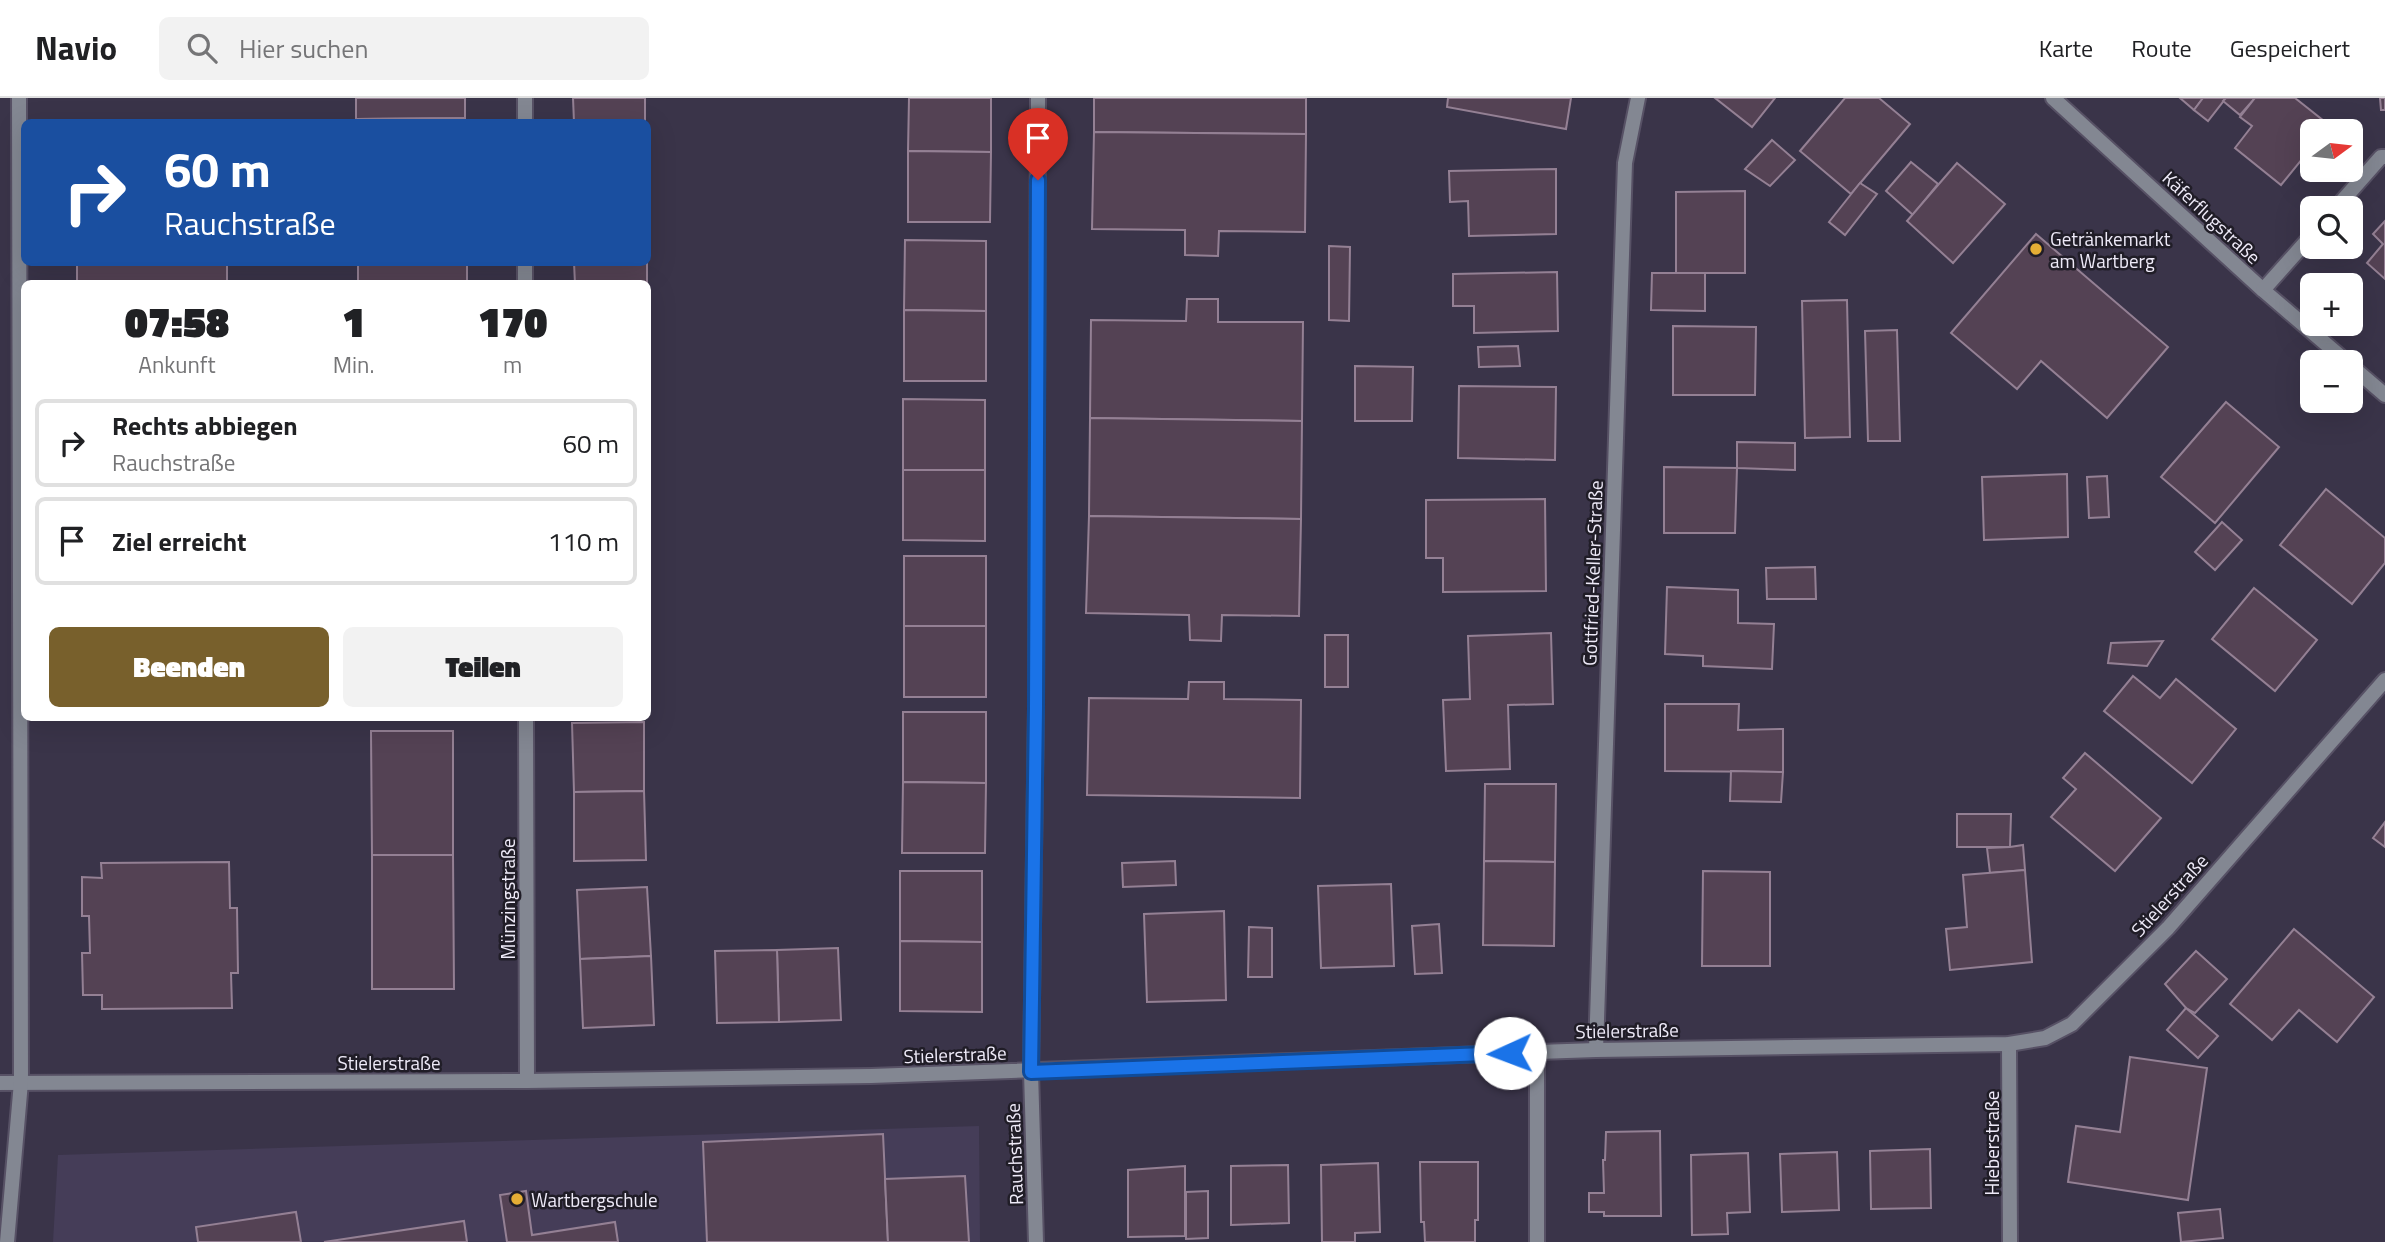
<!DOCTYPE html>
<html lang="de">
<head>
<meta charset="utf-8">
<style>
	body { margin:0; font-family:"Titillium Web",sans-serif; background:#f2f2f2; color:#202124; height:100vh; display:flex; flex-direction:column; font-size:26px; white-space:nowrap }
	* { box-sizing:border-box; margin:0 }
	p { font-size:23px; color:#757577 }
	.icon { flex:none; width:38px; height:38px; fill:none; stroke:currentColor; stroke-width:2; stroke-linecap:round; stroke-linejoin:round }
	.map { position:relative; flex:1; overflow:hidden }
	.details { position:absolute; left:21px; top:182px; width:630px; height:441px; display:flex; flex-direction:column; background:#fff; border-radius:10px; box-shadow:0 7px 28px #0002 }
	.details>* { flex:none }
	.guide { position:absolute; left:21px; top:21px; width:630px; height:147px; border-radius:10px; box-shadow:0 7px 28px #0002; background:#1a4fa0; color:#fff; overflow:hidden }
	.needle { width:46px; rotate:75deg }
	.fabs { position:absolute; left:2300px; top:21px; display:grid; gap:14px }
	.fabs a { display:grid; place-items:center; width:63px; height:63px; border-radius:10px; background:#fff; box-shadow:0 7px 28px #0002; font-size:35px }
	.pin { position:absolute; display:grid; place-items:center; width:60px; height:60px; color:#fff; margin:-72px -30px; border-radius:50% 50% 50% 0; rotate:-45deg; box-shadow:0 0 7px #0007 }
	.pin .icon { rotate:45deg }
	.me { position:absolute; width:77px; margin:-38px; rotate:268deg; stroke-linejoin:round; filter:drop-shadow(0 0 5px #0008) }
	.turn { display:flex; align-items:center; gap:24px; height:147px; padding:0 28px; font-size:32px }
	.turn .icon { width:91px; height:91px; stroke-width:2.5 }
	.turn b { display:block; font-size:49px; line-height:60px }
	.eta { display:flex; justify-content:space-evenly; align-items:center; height:119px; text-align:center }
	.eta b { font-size:42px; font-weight:800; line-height:49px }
	.action { display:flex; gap:14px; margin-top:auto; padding:14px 28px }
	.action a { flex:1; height:80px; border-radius:10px; background:#78602c; color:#fff; font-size:28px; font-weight:800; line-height:80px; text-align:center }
	.action a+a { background:#f2f2f2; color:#202124 }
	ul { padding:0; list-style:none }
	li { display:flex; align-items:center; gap:21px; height:88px; margin:0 14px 10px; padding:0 14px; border:4px solid #e0e0e0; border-radius:10px }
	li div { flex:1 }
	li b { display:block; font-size:26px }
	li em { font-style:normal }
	header { display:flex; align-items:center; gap:42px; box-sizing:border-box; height:98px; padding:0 35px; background:#fff; border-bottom:2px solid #e0e0e0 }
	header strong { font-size:33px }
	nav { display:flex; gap:38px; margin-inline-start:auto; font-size:24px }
	.search { width:490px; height:63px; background:#f2f2f2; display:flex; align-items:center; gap:18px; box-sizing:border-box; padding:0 24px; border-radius:10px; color:#757577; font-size:26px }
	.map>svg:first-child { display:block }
	.built { fill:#453d58 }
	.building { fill:#544254; stroke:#948094; stroke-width:2 }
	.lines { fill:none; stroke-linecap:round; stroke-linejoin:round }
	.street-casing { stroke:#575165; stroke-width:18 }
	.street { stroke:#838792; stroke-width:14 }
	.route-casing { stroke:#114b97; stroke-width:18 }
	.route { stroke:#1a73e8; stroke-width:12 }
	.poi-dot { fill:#e4ad35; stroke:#201d27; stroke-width:2.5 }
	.labels { text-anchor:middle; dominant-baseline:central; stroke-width:5; stroke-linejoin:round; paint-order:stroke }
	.street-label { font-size:19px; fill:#eeeaf8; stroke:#201d27 }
	.poi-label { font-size:19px; fill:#eeeaf8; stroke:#201d27; text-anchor:start }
</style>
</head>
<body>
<header>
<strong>Navio</strong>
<div class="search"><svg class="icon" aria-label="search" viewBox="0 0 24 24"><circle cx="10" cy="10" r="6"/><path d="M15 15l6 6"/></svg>Hier suchen</div>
<nav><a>Karte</a><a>Route</a><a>Gespeichert</a></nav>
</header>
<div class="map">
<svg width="2385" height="1144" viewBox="0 0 2385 1144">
	<rect width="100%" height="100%" fill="#3a3449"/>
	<path class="built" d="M 979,1028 L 980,1144 L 53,1144 L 58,1057 Z"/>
	<g class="building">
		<path d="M 356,0 L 465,0 L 465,20 L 356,21 Z"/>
		<path d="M 573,0 L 645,0 L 645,24 L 574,24 Z"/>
		<path d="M 909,0 L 991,0 L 991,54 L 908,53 Z"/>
		<path d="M 1094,0 L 1306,0 L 1306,36 L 1094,34 Z"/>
		<path d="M 1448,0 L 1571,0 L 1566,31 L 1447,9 Z"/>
		<path d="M 1715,0 L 1775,0 L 1752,29 Z"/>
		<path d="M 1845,0 L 1879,0 L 1910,26 L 1851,96 L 1800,53 Z"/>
		<path d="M 2180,0 L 2203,0 L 2194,12 Z"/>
		<path d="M 2203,0 L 2226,0 L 2208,23 L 2194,12 Z"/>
		<path d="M 2226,0 L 2255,0 L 2240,17 L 2223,3 Z"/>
		<path d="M 2255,0 L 2295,0 L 2329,27 L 2324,33 L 2312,33 L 2312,49 L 2281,87 L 2235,50 L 2252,28 L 2240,19 Z"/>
		<path d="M 2380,0 L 2385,0 L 2385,12 L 2381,12 Z"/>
		<path d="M 465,20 L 465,24 L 356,24 L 356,21 Z"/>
		<path d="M 1094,34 L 1306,36 L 1305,134 L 1219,133 L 1218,158 L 1185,157 L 1185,132 L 1092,131 Z"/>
		<path d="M 1772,42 L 1795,62 L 1770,88 L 1745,71 Z"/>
		<path d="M 908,53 L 991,54 L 990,124 L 908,124 Z"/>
		<path d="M 1911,64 L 1938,86 L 1913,117 L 1886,93 Z"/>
		<path d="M 1957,65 L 2005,106 L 1953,165 L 1907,123 Z"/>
		<path d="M 1556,71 L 1556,136 L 1469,138 L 1468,103 L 1450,104 L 1449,73 Z"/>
		<path d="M 1860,85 L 1877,96 L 1845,137 L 1829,124 Z"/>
		<path d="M 1745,93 L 1745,175 L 1676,175 L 1676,94 Z"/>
		<path d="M 2385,123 L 2385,181 L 2367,165 L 2383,146 L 2373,136 Z"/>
		<path d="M 2036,136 L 2168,249 L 2107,320 L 2041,263 L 2017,291 L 1951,235 Z"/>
		<path d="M 905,142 L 986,143 L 986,213 L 904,212 Z"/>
		<path d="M 1329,148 L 1350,149 L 1349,223 L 1329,222 Z"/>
		<rect x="77" y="164" width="150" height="22"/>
		<rect x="358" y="164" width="109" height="22"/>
		<path d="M 574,164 L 647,164 L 647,186 L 575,186 Z"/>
		<path d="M 1557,174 L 1558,233 L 1474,235 L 1474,208 L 1453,208 L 1453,176 Z"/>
		<path d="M 1652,175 L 1705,175 L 1705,213 L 1651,212 Z"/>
		<path d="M 1187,201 L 1218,201 L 1218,224 L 1303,224 L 1302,323 L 1090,320 L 1091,222 L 1186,223 Z"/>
		<path d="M 1847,202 L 1850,339 L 1805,340 L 1802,203 Z"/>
		<path d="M 904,212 L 986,213 L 986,283 L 904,283 Z"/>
		<path d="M 1673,228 L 1756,229 L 1755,297 L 1673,297 Z"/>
		<path d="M 1897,232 L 1900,343 L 1868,343 L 1865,233 Z"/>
		<path d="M 1518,248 L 1520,268 L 1479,269 L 1478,249 Z"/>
		<path d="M 1355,268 L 1413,269 L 1412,323 L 1355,323 Z"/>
		<path d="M 1459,288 L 1556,289 L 1555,362 L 1458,360 Z"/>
		<path d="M 903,301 L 985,302 L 985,372 L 903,372 Z"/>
		<path d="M 2226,304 L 2279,349 L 2215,425 L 2161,379 Z"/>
		<path d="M 1090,320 L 1302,323 L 1301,421 L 1089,418 Z"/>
		<path d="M 1737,344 L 1795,345 L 1795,372 L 1737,370 Z"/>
		<path d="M 1664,369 L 1737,370 L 1735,435 L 1664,435 Z"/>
		<path d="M 903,372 L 985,372 L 985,443 L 903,442 Z"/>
		<path d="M 2067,376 L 2068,439 L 1984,442 L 1982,379 Z"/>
		<path d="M 2107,378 L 2109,419 L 2089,420 L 2087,379 Z"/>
		<path d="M 2326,391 L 2385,440 L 2385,465 L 2352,506 L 2280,447 Z"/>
		<path d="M 1545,401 L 1546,493 L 1443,494 L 1443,460 L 1426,460 L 1426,402 Z"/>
		<path d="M 1089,418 L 1301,421 L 1299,518 L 1222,517 L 1221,543 L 1190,542 L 1189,517 L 1086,515 Z"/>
		<path d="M 2222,424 L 2242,442 L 2215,472 L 2195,454 Z"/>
		<rect x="904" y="458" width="82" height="70"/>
		<path d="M 1815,469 L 1816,501 L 1767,501 L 1766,470 Z"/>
		<path d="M 1667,489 L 1738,492 L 1738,525 L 1774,526 L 1772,571 L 1703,568 L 1703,558 L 1665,556 Z"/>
		<path d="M 2254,490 L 2317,542 L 2275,593 L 2212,541 Z"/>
		<rect x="904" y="528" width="82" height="71"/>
		<path d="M 1551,535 L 1553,606 L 1508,607 L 1510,671 L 1446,673 L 1443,602 L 1470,601 L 1468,538 Z"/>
		<rect x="1325" y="537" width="23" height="52"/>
		<path d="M 2163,543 L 2147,568 L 2108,565 L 2111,545 Z"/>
		<path d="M 2133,578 L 2160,600 L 2176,581 L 2236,631 L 2192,685 L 2104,613 Z"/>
		<path d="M 1189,584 L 1224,584 L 1224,601 L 1301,602 L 1300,700 L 1087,697 L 1089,600 L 1188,601 Z"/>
		<path d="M 1665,606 L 1739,606 L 1738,632 L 1783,631 L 1783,674 L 1665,673 Z"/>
		<path d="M 903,614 L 986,614 L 986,685 L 903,684 Z"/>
		<path d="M 644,624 L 644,693 L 574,694 L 572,625 Z"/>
		<path d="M 371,633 L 453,633 L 453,757 L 372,757 Z"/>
		<path d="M 2085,655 L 2161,720 L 2115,773 L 2051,719 L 2076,691 L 2063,680 Z"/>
		<path d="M 1731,673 L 1783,674 L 1781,704 L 1730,703 Z"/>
		<path d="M 903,684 L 986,685 L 985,755 L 902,755 Z"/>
		<path d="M 1485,686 L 1556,686 L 1555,764 L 1484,763 Z"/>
		<path d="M 644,693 L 646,762 L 574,763 L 574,694 Z"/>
		<path d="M 1957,716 L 2011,716 L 2010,749 L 1957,749 Z"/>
		<path d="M 2385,724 L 2385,749 L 2373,740 Z"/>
		<path d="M 2023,747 L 2025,772 L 1990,775 L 1987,750 L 2010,749 Z"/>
		<path d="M 372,757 L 453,757 L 454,891 L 372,891 Z"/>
		<path d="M 1175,763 L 1176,787 L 1123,789 L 1122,765 Z"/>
		<path d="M 1484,763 L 1555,764 L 1554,848 L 1483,847 Z"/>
		<path d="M 229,764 L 230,810 L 237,810 L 238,875 L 231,875 L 232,910 L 102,911 L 102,897 L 83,897 L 82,855 L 90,855 L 89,818 L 82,818 L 82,779 L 102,780 L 101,765 Z"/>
		<path d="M 2025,772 L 2032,864 L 1950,872 L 1946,831 L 1967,829 L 1963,777 Z"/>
		<path d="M 900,773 L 982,773 L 982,844 L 900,843 Z"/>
		<path d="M 1703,773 L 1770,774 L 1770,868 L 1702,868 Z"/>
		<path d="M 1391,786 L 1394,868 L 1321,870 L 1318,788 Z"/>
		<path d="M 647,789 L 651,858 L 580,861 L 577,792 Z"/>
		<path d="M 1224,813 L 1226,902 L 1147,904 L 1144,816 Z"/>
		<path d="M 1439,826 L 1442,875 L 1415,876 L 1412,828 Z"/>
		<path d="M 1249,829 L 1272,830 L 1272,879 L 1248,879 Z"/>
		<path d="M 2294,831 L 2374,899 L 2337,944 L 2299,912 L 2272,942 L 2230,906 Z"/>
		<path d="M 900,843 L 982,844 L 982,914 L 900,913 Z"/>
		<path d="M 838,850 L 841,922 L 779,924 L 777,852 Z"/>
		<path d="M 777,852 L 779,924 L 717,925 L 715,853 Z"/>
		<path d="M 2196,853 L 2227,881 L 2195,915 L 2186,910 L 2165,886 Z"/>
		<path d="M 651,858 L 654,927 L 583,930 L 580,861 Z"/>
		<path d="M 2186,910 L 2218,938 L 2198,960 L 2167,932 Z"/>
		<path d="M 2130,959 L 2207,970 L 2188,1102 L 2068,1084 L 2076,1028 L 2120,1034 Z"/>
		<path d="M 1660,1033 L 1661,1118 L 1604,1118 L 1604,1114 L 1589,1114 L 1589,1095 L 1604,1095 L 1603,1062 L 1605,1062 L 1606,1034 Z"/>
		<path d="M 883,1036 L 888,1144 L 707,1144 L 703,1044 Z"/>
		<path d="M 1930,1051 L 1931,1110 L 1871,1111 L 1870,1053 Z"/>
		<path d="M 1837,1054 L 1839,1112 L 1782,1114 L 1780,1056 Z"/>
		<path d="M 1748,1055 L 1750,1114 L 1727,1115 L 1728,1136 L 1692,1137 L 1691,1057 Z"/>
		<path d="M 1420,1064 L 1478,1064 L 1478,1122 L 1475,1122 L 1475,1144 L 1425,1144 L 1424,1124 L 1421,1124 Z"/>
		<path d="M 1378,1065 L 1380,1134 L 1355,1135 L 1355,1144 L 1322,1144 L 1321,1067 Z"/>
		<path d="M 1288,1067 L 1289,1125 L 1231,1127 L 1231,1068 Z"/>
		<path d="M 1185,1068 L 1185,1138 L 1128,1139 L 1128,1072 Z"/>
		<path d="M 965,1078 L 969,1144 L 888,1144 L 885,1081 Z"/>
		<path d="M 526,1093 L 532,1137 L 615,1124 L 618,1144 L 507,1144 L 500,1097 Z"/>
		<path d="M 1208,1093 L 1208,1140 L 1186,1141 L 1186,1094 Z"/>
		<path d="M 2220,1111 L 2223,1140 L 2181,1144 L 2178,1115 Z"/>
		<path d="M 296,1114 L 301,1144 L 198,1144 L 196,1129 Z"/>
		<path d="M 464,1123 L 467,1144 L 324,1144 Z"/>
	</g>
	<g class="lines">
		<defs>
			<g id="street">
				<path d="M 525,0 L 525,24"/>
				<path d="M 2053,0 L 2263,192 L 2347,264"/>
				<path d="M 2336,110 L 2381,59 L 2385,59"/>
				<path d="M 525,164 L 525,186"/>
				<path d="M 2263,192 L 2312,137"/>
				<path d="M 2350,267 L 2385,297"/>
				<path d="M 526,620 L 527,983"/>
				<path d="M 2009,946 L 2010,1144"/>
				<path d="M 1596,952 L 1625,65 L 1638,0"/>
				<path d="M 0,985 L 527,983 L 871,978 L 1596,952 L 2009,946 L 2045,940 L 2072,926 L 2168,830 L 2385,582"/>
				<path d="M 7,1144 L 21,984 L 19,0"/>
				<path d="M 1036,1144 L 1031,974 L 1036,610 L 1038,0"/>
				<path d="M 1537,1144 L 1537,954"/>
			</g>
		</defs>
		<use href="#street" class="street-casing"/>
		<use href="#street" class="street"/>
	</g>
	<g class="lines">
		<defs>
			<path id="route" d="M 1038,82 L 1036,610 L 1031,974 L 1510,955"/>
		</defs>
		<use href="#route" class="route-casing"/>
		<use href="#route" class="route"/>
	</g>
	<g class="poi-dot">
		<circle cx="2036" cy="151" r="7"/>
		<circle cx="517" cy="1101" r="7"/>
	</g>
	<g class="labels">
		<g class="street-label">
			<text transform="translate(2212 119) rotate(43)">Käferflugstraße</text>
			<text transform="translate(1592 475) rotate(-88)">Gottfried-Keller-Straße</text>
			<text transform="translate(2169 797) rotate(-48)">Stielerstraße</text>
			<text transform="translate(507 801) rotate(-90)">Münzingstraße</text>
			<text transform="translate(1627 932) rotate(-1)">Stielerstraße</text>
			<text transform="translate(955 956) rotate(-2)">Stielerstraße</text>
			<text x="389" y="964">Stielerstraße</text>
			<text transform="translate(1991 1045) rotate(-90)">Hieberstraße</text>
			<text transform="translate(1014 1056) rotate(-92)">Rauchstraße</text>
		</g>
		<g class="poi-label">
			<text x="2050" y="140">Getränkemarkt<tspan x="2050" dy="22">am Wartberg</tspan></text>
			<text x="531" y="1101">Wartbergschule</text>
		</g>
	</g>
</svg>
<div class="fabs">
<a><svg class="needle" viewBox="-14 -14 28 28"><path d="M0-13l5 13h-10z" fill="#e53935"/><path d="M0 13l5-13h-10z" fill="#757577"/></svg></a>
<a><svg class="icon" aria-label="search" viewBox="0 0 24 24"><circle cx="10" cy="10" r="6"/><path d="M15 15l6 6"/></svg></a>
<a>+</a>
<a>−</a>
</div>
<div class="pin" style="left:1038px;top:82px;background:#d93025"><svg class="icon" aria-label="arrive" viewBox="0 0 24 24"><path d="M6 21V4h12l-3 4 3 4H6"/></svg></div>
<svg class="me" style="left:1510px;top:955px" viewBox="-20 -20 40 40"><circle r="19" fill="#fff"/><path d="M0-13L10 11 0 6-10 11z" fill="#1a73e8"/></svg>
<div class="guide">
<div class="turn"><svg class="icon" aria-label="right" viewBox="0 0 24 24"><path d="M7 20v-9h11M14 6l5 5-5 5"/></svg><div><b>60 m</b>Rauchstraße</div></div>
</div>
<section class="details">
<div class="eta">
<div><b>07:58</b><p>Ankunft</p></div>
<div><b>1</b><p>Min.</p></div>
<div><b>170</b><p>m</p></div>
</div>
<ul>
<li><svg class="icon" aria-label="right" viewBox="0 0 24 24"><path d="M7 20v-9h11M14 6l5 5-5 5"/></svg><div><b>Rechts abbiegen</b><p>Rauchstraße</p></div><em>60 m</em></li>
<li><svg class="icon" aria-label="arrive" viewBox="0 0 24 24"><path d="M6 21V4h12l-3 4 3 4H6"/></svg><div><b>Ziel erreicht</b></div><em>110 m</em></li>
</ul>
<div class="action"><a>Beenden</a><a>Teilen</a></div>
</section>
</div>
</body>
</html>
